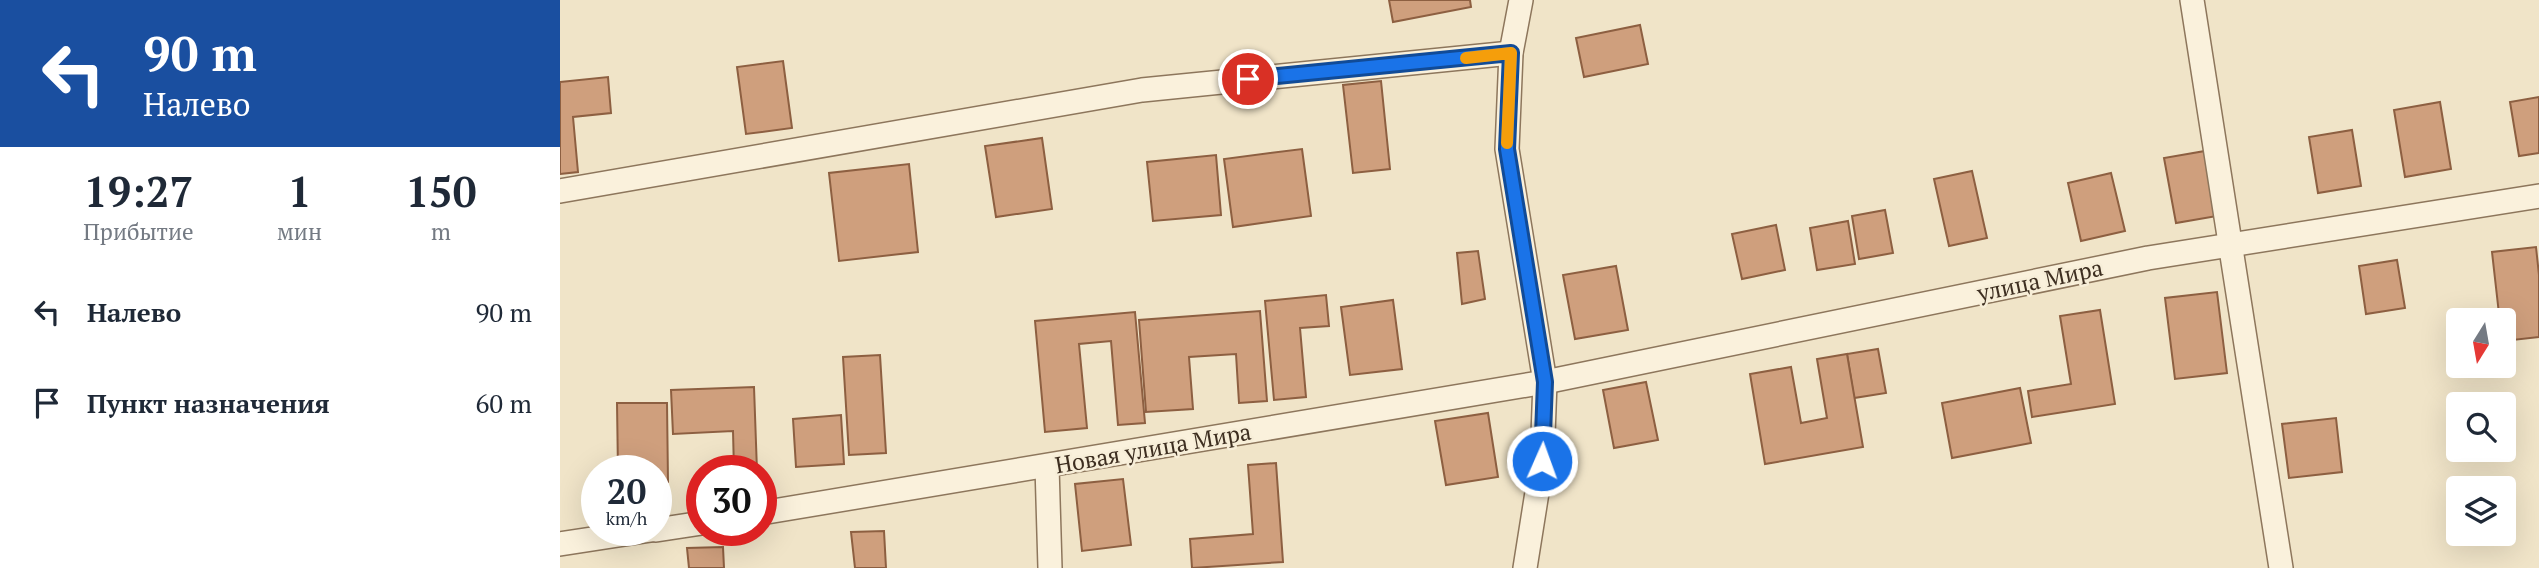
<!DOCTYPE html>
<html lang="ru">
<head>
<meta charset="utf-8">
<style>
	body { margin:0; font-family:"PT Serif",serif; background:#f2f2f3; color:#1f2937; height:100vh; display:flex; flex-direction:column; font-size:26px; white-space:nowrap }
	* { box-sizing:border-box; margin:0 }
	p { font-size:23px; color:#747a83 }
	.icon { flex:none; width:38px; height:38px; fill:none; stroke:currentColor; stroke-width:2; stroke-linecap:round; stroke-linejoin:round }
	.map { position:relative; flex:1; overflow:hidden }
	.panel { display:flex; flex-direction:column; background:#fff; width:560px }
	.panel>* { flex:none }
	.guide { background:#1a4fa0; color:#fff; overflow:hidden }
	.needle { width:46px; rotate:191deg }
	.controls { position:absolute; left:1886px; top:308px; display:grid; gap:14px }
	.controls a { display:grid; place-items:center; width:70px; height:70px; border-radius:7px; background:#fff; box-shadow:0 7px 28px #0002; font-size:35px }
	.speed { position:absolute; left:21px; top:455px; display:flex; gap:14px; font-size:35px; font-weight:700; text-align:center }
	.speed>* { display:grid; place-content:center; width:91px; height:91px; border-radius:50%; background:#fff; box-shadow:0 7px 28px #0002; line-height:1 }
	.speed small { font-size:18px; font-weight:400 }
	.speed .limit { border:10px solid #d22; background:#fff; color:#111 }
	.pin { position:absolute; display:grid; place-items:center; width:60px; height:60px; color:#fff; margin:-30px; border:4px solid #fff; border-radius:50%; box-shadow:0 2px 7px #0007 }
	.me { position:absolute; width:77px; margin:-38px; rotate:2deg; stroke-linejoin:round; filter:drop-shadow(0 0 5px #0008) }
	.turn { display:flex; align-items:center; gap:24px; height:147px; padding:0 28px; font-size:32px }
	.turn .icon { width:91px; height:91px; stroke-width:2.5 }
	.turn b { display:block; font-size:49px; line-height:60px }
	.eta { display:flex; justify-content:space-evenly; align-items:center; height:119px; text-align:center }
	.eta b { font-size:42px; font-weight:700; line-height:49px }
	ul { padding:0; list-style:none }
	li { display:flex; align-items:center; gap:21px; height:91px; padding:0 28px }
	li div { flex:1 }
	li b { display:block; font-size:26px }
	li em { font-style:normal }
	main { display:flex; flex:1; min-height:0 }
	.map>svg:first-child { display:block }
	.building { fill:#cf9f7d; stroke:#8d5f41; stroke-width:2 }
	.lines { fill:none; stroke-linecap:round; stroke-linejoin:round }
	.street-casing { stroke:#8d765c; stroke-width:26 }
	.street { stroke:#faf1dc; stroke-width:23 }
	.route-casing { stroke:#114b97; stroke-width:18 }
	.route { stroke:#1a73e8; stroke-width:12 }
	.slow { stroke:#f59e0b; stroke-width:12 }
	.labels { text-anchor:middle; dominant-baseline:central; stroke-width:5; stroke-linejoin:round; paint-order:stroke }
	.street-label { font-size:23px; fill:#3d2e20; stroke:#f7eed8 }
</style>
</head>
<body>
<main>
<section class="panel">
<div class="guide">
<div class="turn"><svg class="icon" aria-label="left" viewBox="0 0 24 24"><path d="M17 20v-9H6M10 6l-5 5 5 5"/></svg><div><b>90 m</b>Налево</div></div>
</div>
<div class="eta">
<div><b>19:27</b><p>Прибытие</p></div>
<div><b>1</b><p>мин</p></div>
<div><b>150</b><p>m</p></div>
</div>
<ul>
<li><svg class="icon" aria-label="left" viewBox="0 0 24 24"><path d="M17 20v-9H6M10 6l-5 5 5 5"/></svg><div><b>Налево</b></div><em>90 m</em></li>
<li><svg class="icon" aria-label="arrive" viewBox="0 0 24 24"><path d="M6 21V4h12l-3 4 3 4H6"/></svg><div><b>Пункт назначения</b></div><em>60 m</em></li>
</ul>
</section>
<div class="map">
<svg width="1979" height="568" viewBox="0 0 1979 568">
	<rect width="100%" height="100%" fill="#f0e4c8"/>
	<g class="building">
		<path d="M 829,0 L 910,0 L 911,7 L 833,22 Z"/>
		<path d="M 1080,25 L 1088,64 L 1024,77 L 1016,38 Z"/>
		<path d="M 223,61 L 232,128 L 186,134 L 177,67 Z"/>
		<path d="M 48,77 L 51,113 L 13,117 L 18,172 L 0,174 L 0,82 Z"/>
		<path d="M 821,81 L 830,169 L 793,173 L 783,85 Z"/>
		<path d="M 1979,97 L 1979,153 L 1959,156 L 1950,102 Z"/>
		<path d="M 1880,102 L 1891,169 L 1845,177 L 1834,110 Z"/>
		<path d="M 1792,130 L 1801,186 L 1758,193 L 1749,137 Z"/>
		<path d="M 482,138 L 492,209 L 436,217 L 425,146 Z"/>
		<path d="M 742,149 L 751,216 L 673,227 L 664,159 Z"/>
		<path d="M 1645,151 L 1657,216 L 1616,223 L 1604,158 Z"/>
		<path d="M 656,155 L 661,215 L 593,221 L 587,162 Z"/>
		<path d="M 349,164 L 358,252 L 279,261 L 269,173 Z"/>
		<path d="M 1412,171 L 1427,238 L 1389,246 L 1374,179 Z"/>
		<path d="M 1551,173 L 1565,231 L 1521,241 L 1508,183 Z"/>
		<path d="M 1325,210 L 1333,253 L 1299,259 L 1292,216 Z"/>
		<path d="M 1288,221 L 1295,264 L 1257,270 L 1250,228 Z"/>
		<path d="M 1216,225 L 1225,270 L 1182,279 L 1172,234 Z"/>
		<path d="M 1976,247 L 1979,275 L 1979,337 L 1944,341 L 1944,320 L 1921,320 L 1921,316 L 1939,314 L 1932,252 Z"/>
		<path d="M 918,251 L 925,299 L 902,304 L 897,253 Z"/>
		<path d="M 1837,260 L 1845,308 L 1806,314 L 1799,266 Z"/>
		<path d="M 1056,266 L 1068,330 L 1015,339 L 1003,275 Z"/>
		<path d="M 1657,292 L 1667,373 L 1615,379 L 1605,298 Z"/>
		<path d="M 766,295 L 769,326 L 740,328 L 746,397 L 714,400 L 705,301 Z"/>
		<path d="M 833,300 L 842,369 L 790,375 L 781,307 Z"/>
		<path d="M 1540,310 L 1555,404 L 1472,417 L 1468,391 L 1511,384 L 1500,316 Z"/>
		<path d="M 700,311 L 707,401 L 679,403 L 676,354 L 629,357 L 633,409 L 586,412 L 579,320 Z"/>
		<path d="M 575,312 L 585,423 L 558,425 L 551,341 L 519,344 L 527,428 L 485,432 L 475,321 Z"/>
		<path d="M 1318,349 L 1326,393 L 1294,398 L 1287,354 Z"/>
		<path d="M 1287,354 L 1303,447 L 1205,464 L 1190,374 L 1231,367 L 1241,423 L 1267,418 L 1257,359 Z"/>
		<path d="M 320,355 L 326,453 L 289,455 L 283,357 Z"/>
		<path d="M 1086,382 L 1098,440 L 1054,448 L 1043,390 Z"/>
		<path d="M 194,387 L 197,471 L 174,471 L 173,431 L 113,434 L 111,390 Z"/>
		<path d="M 1460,388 L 1471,443 L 1392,458 L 1382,403 Z"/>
		<path d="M 57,403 L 107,403 L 108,482 L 96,483 L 96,471 L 58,471 Z"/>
		<path d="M 928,413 L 938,477 L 886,485 L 875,421 Z"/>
		<path d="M 281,415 L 284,464 L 236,467 L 233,419 Z"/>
		<path d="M 1776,418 L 1782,472 L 1729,478 L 1722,424 Z"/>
		<path d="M 716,463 L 723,562 L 632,568 L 630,539 L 693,534 L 688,465 Z"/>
		<path d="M 563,479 L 571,545 L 522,551 L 515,484 Z"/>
		<path d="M 324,531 L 326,568 L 295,568 L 291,532 Z"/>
		<path d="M 163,547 L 164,568 L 129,568 L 127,548 Z"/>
	</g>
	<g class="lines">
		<defs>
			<g id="street">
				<path d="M 961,0 L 951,53 L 947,149 L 985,382 L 982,461 L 965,568"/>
				<path d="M 1632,0 L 1721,568"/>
				<path d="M 0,191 L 582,90 L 951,53"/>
				<path d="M 487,466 L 490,568"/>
				<path d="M 201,513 L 985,382 L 1588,258 L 1979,196"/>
				<path d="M 96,530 L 142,523"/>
				<path d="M 0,544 L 91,530"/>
			</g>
		</defs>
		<use href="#street" class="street-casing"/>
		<use href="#street" class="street"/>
	</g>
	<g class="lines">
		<defs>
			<path id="route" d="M 688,79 L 951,53 L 947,149 L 985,382 L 982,461"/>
		</defs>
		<use href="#route" class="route-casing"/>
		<use href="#route" class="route"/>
		<path class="slow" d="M 906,58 L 951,53 L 947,143"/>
	</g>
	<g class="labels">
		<g class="street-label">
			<text transform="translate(1480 280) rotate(-12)">улица Мира</text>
			<text transform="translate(593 448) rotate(-10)">Новая улица Мира</text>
		</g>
	</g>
</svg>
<div class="controls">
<a><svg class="needle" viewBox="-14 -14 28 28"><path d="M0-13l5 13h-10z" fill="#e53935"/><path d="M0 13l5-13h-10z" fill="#747a83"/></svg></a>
<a><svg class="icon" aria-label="search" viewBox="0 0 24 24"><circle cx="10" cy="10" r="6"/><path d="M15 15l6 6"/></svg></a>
<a><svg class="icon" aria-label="layers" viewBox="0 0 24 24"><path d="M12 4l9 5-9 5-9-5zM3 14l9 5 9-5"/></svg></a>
</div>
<div class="speed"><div>20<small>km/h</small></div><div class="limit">30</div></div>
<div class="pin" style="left:688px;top:79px;background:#d93025"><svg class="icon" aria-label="arrive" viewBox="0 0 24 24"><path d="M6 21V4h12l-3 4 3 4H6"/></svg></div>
<svg class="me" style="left:982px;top:461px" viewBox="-20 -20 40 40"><circle r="17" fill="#1a73e8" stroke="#fff" stroke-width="3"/><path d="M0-11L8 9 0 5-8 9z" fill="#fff"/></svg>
</div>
</main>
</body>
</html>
